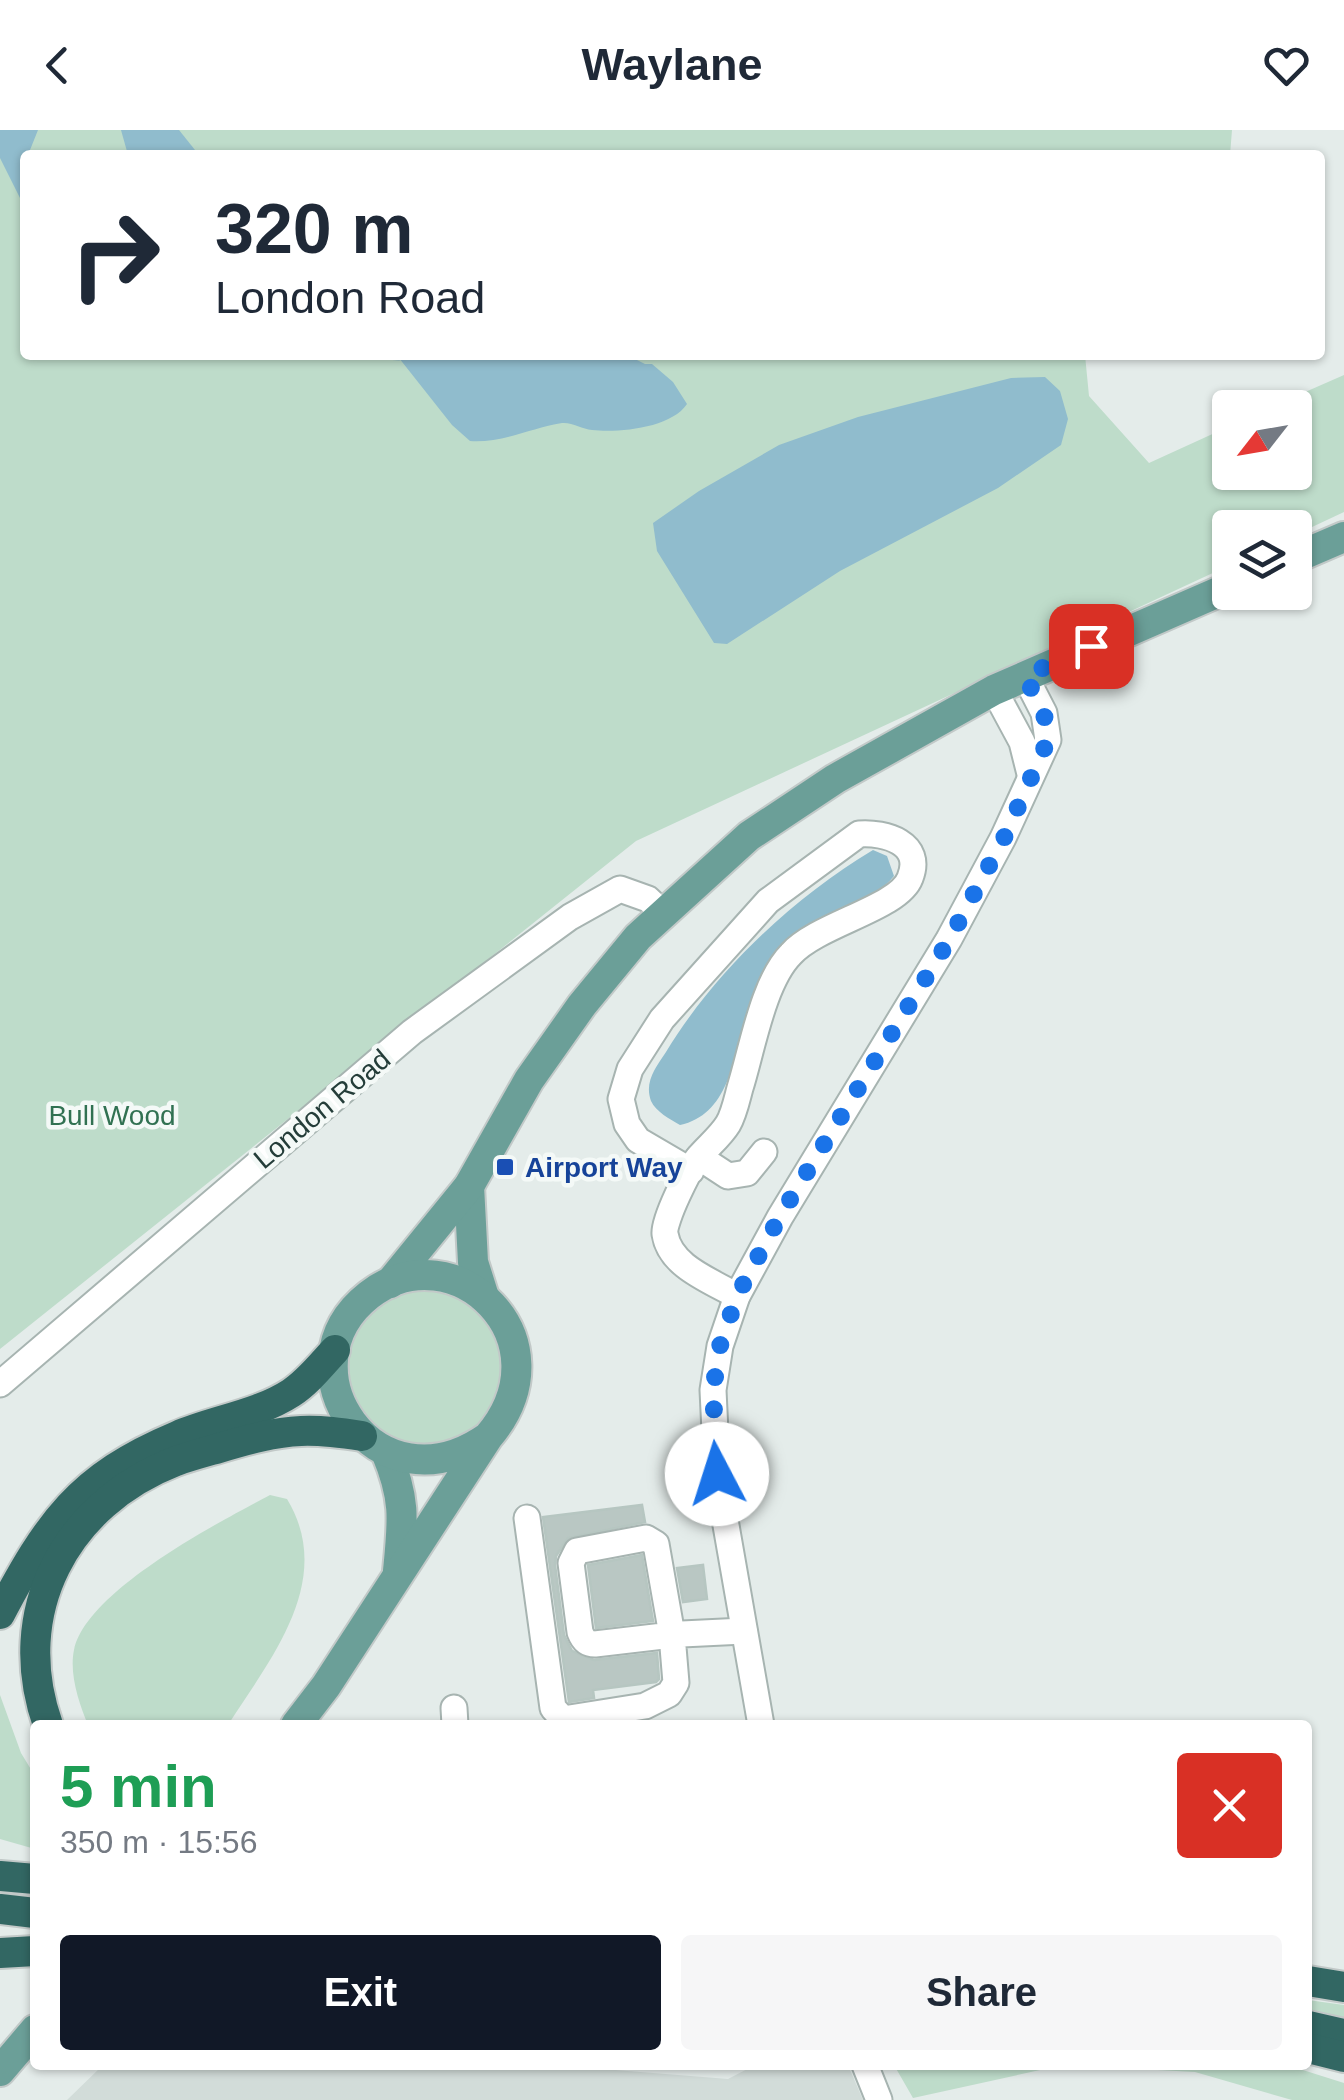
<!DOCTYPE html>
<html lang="en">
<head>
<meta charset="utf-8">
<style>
	body { margin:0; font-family:Helvetica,sans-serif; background:#f6f6f7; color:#1f2937; height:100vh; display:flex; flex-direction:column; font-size:38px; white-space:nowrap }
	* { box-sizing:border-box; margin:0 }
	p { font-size:32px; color:#747a83 }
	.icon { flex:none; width:55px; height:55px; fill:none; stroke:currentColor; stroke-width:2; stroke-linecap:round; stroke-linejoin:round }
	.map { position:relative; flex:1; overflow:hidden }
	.drawer { position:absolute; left:30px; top:1590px; width:1282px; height:350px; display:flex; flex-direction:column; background:#fff; border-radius:10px; box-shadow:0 2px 8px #0004 }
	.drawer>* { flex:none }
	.hud { position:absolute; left:20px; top:20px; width:1305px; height:210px; border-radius:10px; box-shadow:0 2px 8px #0004; background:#fff; color:#1f2937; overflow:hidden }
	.needle { width:65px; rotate:239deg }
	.tools { position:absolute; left:1212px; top:260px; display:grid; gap:20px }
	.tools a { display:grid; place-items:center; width:100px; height:100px; border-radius:10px; background:#fff; box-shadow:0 2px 8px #0004; font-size:50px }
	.pin { position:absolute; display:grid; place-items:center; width:85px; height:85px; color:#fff; margin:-42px; border-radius:20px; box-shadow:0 5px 15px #0006 }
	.me { position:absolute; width:110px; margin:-55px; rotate:355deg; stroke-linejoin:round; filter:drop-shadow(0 0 8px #0008) }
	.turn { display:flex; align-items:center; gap:35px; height:210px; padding:0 30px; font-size:45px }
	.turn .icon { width:130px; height:130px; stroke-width:2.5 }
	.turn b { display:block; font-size:70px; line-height:85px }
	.round { display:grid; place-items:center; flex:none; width:105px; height:105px; border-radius:10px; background:#f6f6f7 }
	.summary { display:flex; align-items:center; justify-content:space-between; height:170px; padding:0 30px }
	h1 { font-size:60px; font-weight:700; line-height:75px; color:#1e9e55 }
	.cta { display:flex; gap:20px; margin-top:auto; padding:20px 30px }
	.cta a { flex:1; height:115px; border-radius:10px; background:#111827; color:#fff; font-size:40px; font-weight:700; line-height:115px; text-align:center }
	.cta a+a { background:#f6f6f7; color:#1f2937 }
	header { display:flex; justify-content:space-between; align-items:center; height:130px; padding:0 30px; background:#fff; font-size:45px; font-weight:700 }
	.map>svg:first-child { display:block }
	.built { fill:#d2dcd9 }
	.green { fill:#bedcca }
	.water { fill:#90bccd }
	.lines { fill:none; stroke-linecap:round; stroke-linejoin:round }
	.stream { stroke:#90bccd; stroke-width:5 }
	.building { fill:#b9c7c3; stroke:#b6c6c1; stroke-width:2.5 }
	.minor-casing { stroke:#a7b4b1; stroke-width:29 }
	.major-casing { stroke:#c2c9c8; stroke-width:34 }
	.highway-casing { stroke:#c2c9c8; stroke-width:34 }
	.minor { stroke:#fff; stroke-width:25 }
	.major { stroke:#6b9f98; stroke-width:30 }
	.highway { stroke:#326763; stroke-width:30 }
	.route { stroke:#1a73e8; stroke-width:18; stroke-dasharray:0 32.4 }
	.transit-dot { fill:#1a4fb4; stroke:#f4f9f7; stroke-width:4 }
	.labels { text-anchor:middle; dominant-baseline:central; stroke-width:9; stroke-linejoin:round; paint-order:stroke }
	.street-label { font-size:28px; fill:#243d39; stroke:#f4f9f7 }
	.park-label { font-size:28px; fill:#317152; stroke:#f4f9f7 }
	.transit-label { font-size:28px; font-weight:bold; fill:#164399; stroke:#f4f9f7; text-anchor:start }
</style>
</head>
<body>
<header><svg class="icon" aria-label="back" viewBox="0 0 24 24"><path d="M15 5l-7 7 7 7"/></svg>Waylane<svg class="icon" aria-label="heart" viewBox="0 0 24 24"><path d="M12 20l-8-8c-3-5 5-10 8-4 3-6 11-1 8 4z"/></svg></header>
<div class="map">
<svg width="1344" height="1970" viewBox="0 0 1344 1970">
	<rect width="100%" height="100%" fill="#e4ecea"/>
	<path class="built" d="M 103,1935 L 553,1935 L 728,1949 L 755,1935 L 848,1935 L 863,1970 L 67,1970 Z"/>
	<g class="green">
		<path d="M 0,0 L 1232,0 L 1230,25 L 25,25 L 25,225 L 1085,225 L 1089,266 L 1149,333 L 1230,296 L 1230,342 L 1295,342 L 1295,278 L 1271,277 L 1344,245 L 1344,382 L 1295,405 L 1295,398 L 1230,398 L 1230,435 L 636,711 L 0,1219 Z"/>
		<path d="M 419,1158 L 448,1162 L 474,1176 L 493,1199 L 502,1227 L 501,1257 L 480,1295 L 455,1312 L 397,1315 L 353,1277 L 344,1220 L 377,1172 Z"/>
		<path d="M 270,1365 L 287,1369 C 336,1450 271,1528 228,1595 L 88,1595 C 79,1573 69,1544 74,1520 C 86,1461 219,1392 270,1365 Z"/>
		<path d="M 0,1565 L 21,1623 L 35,1646 L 35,1719 L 0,1709 Z"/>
		<path d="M 1308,1870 L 1344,1875 L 1344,1889 L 1308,1881 Z"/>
		<path d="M 894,1935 L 1287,1935 L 1344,1953 L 1344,1970 L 1292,1970 L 1195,1942 L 1063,1935 L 913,1968 Z"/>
	</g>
	<g class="water">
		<path d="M 0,0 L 38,0 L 28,25 L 25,25 L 25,78 L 0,28 Z"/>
		<path d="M 121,0 L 179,0 L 199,25 L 128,25 Z"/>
		<path d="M 400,225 L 627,225 L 645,234 L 652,234 L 673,252 L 687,274 C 671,298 619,303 592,300 C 582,299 572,292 562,293 C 531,298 503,313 470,311 L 452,295 L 399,228 Z"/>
		<path d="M 1045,247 L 1060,261 L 1068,289 L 1061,315 L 998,358 L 840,441 L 727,514 L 714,513 L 657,421 L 653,393 L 699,361 L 779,315 L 858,287 L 1011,248 Z"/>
		<path d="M 873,720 L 887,726 L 894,746 C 874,771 842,775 815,792 C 792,806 775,824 762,847 C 734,893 742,982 680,995 C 670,989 656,982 651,971 C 644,952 656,937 666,922 C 716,840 792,769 873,720 Z"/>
	</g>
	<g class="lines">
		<path class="stream" d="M 362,225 L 399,228"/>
	</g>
	<g class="building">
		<path d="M 642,1375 L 645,1392 L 568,1408 L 556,1426 L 555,1435 L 564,1505 L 572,1521 L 594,1530 L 657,1523 L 659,1549 L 656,1552 L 593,1560 L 594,1568 L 569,1572 L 543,1387 Z"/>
		<path d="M 642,1425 L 653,1491 L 596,1498 L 588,1435 Z"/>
		<path d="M 703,1435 L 707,1469 L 683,1472 L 677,1438 Z"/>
	</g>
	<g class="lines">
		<defs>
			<g id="minor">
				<path d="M 994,560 L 1022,612 L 1030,644"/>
				<path d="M 699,1027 L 728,1046 L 747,1043 L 764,1022"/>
				<path d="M 691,1041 L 638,1010 L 627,994 L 621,969 L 630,939 L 662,889 L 768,771 L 859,704 C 885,702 924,713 910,748 C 899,778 818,794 791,824 C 763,852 752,920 740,958 C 737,969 734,984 728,994 C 720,1007 707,1017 698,1028 C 689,1039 663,1091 665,1104 C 670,1137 712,1151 737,1166"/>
				<path d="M 0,1254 L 412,902 L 570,787 L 620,759 L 648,769 L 664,784"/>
				<path d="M 527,1388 L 553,1578 L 563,1589 L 645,1576 L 669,1564 L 676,1553 L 672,1505 L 656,1414 L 646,1408 L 577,1421 L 571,1433 L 580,1502 C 583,1510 587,1514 595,1514 L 672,1505 L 682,1504 L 744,1501"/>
				<path d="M 454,1578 L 455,1595"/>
				<path d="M 761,1595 L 717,1344 L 713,1260 L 720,1216 L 737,1166 L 780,1087 L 949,809 L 1003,708 L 1048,610 L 1044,583 L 1025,546"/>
				<path d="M 865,1935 L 879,1970"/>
			</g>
			<g id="major">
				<path d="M 1295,428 L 1344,407"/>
				<path d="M 469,1056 L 473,1132 L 484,1167"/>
				<path d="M 390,1153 L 469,1056 L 529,950 L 582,875 L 638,807 L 749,706 L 835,649 L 994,560 L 1230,457"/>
				<path d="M 386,1322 C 406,1369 403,1391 398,1441"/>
				<path d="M 296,1595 L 326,1556 L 488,1307 C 571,1210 454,1099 369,1165 C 277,1237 376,1386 488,1307"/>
				<path d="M 0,1941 L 35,1900"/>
			</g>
			<g id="highway">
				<path d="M 0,1484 C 48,1393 79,1347 177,1306 C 214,1290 257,1285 291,1263 C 308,1252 321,1235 335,1220"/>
				<path d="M 48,1595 C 8,1482 65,1374 176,1331 C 190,1326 205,1322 219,1318 C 246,1310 274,1302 301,1301 C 322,1300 342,1303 362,1306"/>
				<path d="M 0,1746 L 35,1749"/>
				<path d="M 0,1779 L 35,1783"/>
				<path d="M 0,1823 L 35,1821"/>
				<path d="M 1308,1851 L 1344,1857"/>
				<path d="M 1308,1896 L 1344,1904"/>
				<path d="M 1308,1918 L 1344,1927"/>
			</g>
		</defs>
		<use href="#minor" class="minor-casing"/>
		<use href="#major" class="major-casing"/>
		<use href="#highway" class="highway-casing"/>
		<use href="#minor" class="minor"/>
		<use href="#major" class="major"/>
		<use href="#highway" class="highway"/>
	</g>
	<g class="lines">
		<path class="route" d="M 717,1344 L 713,1260 L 720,1216 L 737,1166 L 780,1086 L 949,810 L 1004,708 L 1048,610 L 1044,584 L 1025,546 L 1091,516"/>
	</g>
	<rect class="transit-dot" x="495" y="1027" width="20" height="20" rx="5"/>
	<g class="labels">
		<g class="street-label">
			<text transform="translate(322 979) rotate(-40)">London Road</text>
		</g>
		<g class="park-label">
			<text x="112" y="985">Bull Wood</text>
		</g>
		<g class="transit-label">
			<text x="525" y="1037">Airport Way</text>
		</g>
	</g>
</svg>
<div class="tools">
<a><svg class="needle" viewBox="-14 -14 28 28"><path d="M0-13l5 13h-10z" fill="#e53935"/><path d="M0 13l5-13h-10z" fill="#747a83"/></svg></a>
<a><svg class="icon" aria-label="layers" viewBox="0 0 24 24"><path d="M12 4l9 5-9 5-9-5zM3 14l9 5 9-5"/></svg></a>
</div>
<div class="pin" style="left:1091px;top:516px;background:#d93025"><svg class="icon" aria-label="arrive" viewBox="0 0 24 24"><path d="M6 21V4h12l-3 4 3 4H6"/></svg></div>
<svg class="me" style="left:717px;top:1344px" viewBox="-20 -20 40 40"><circle r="19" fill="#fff"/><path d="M0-13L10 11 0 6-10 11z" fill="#1a73e8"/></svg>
<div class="hud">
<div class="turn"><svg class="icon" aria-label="right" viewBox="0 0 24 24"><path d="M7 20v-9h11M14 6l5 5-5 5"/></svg><div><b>320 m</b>London Road</div></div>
</div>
<section class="drawer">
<div class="summary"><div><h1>5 min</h1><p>350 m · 15:56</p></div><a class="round" style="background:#d93025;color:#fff"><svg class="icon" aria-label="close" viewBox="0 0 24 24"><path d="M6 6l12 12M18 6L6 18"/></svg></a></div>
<div class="cta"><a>Exit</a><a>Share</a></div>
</section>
</div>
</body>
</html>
